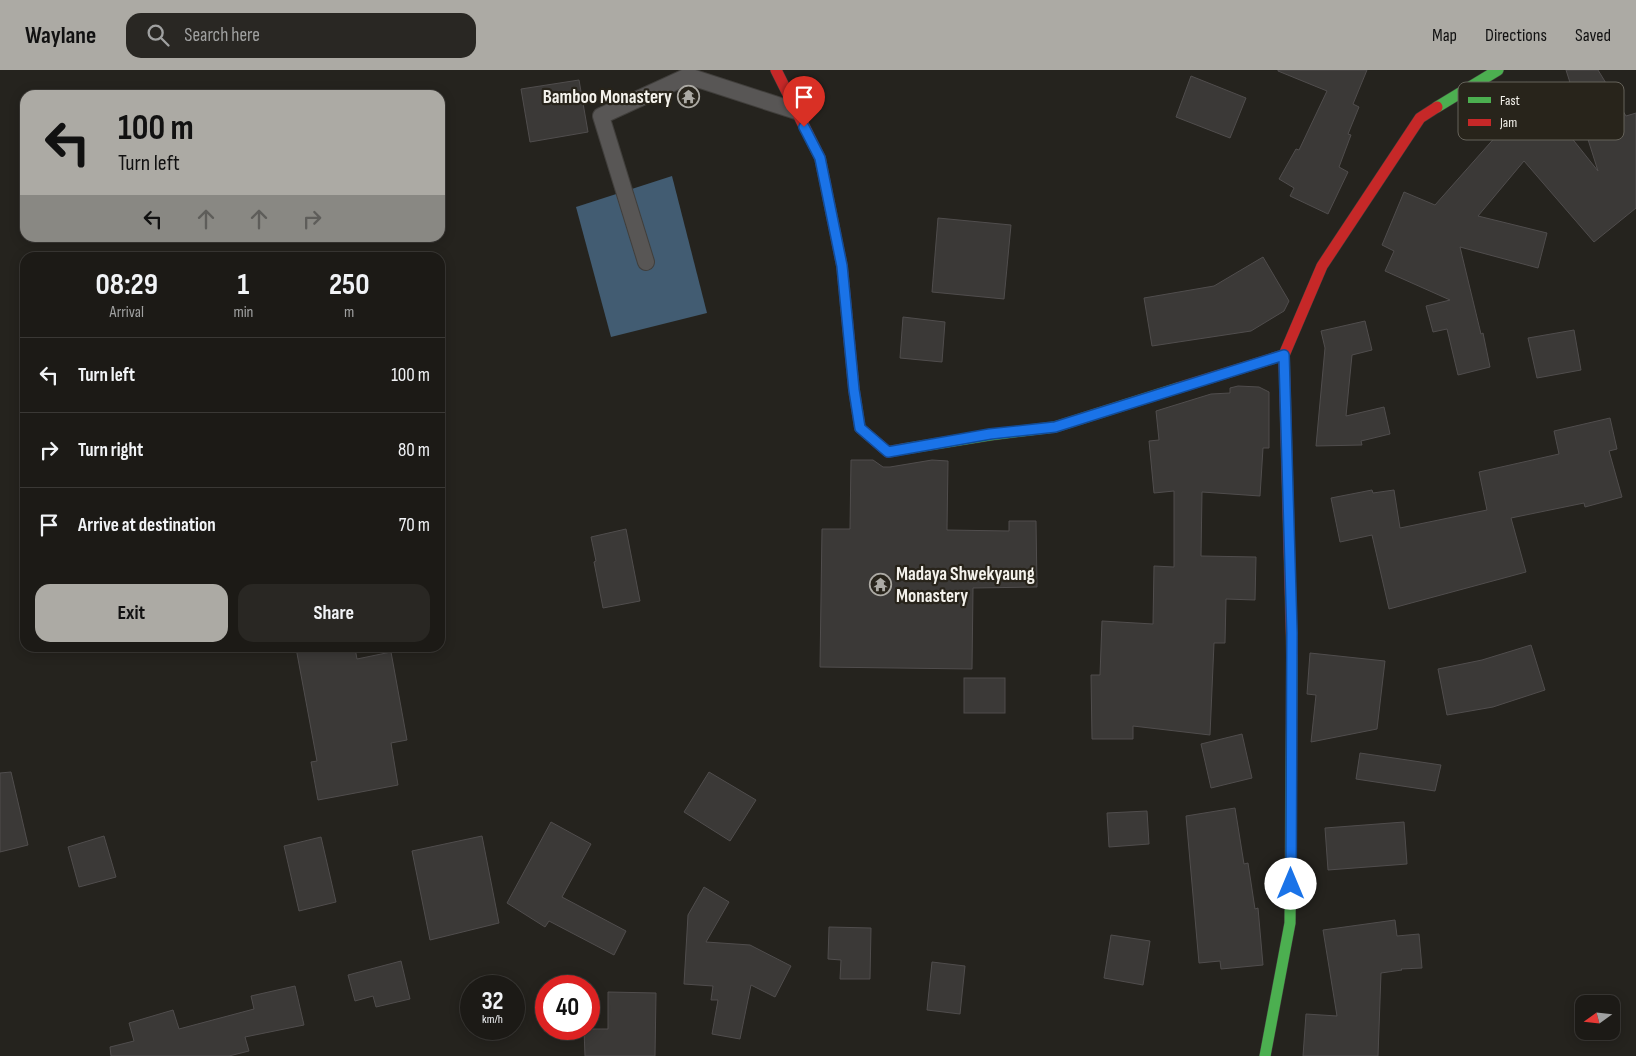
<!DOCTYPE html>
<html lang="en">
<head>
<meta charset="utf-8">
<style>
	body { margin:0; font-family:"Sofia Sans Condensed",sans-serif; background:#292723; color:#f1f3f6; height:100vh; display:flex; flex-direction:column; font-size:19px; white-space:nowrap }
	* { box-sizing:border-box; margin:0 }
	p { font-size:16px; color:#a0a1a1 }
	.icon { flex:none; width:28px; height:28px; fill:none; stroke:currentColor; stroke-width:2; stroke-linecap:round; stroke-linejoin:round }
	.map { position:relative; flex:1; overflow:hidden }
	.details { position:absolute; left:20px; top:182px; width:425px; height:400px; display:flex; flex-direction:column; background:#1c1a16; border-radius:15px; box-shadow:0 2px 12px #0003,0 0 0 1px #3a3835 }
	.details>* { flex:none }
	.top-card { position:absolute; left:20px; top:20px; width:425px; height:152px; border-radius:15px; box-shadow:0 2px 12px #0003,0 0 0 1px #3a3835; background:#acaaa4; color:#111; overflow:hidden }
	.needle { width:32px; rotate:255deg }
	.controls { position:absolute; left:1575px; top:925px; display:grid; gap:10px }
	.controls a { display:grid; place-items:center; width:45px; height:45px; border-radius:10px; background:#1c1a16; box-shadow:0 2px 12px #0003,0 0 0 1px #3a3835; font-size:25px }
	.speed { position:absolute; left:460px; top:905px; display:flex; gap:10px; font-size:25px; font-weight:700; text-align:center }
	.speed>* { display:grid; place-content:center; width:65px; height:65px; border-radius:50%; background:#1c1a16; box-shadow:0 2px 12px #0003,0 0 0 1px #3a3835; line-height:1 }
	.speed small { font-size:12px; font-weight:400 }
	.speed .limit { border:8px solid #d22; background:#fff; color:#111 }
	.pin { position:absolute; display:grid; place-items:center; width:42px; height:42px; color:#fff; margin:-51px -21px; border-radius:50% 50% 50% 0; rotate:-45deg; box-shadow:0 0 5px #0007 }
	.pin .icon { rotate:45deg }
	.me { position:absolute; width:55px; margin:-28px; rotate:0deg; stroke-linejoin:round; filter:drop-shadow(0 0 4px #0008) }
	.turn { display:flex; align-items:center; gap:18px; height:105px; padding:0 15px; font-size:22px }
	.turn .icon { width:65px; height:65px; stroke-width:2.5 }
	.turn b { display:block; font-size:35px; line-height:42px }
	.lanes { display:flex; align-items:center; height:48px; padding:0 15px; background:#0003; justify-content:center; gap:25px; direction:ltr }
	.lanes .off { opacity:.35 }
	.eta { display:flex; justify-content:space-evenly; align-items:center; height:85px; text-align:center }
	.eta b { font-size:30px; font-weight:700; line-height:35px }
	.action { display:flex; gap:10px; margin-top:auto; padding:10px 15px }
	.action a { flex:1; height:58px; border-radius:15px; background:#acaaa4; color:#111; font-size:20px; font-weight:700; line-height:58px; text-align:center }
	.action a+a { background:#292723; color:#f1f3f6 }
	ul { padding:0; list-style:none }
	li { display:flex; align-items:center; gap:15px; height:75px; padding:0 15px; border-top:1px solid #3a3835 }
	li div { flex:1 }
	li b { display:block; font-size:19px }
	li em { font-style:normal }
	header { display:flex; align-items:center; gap:30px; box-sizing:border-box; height:70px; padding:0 25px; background:#acaaa4; color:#111 }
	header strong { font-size:24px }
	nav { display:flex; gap:28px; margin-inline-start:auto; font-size:18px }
	.search { width:350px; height:45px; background:#292723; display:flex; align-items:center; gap:12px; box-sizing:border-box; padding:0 18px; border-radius:15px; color:#a0a1a1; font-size:19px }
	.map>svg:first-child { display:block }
	.water { fill:#425c72 }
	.building { fill:#3b3937; stroke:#504d4d }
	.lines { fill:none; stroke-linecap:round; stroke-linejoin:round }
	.lane-casing { stroke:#413f3c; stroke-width:18 }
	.fast-casing { stroke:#413f3c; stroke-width:12 }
	.jam-casing { stroke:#413f3c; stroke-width:12 }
	.lane { stroke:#585655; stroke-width:16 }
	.fast { stroke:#4caf50; stroke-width:11 }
	.jam { stroke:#c62828; stroke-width:11 }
	.route-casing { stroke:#114b97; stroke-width:12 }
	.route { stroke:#1a73e8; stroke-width:9 }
	.labels { text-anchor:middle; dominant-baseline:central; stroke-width:4.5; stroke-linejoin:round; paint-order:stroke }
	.poi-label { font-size:19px; font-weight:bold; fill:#f4f2ec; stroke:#28241b; text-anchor:end }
	.key { fill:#28241b; stroke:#65625a; stroke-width:1 }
	.key-label { font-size:14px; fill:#f4f2ec }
</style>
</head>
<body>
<header>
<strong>Waylane</strong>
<div class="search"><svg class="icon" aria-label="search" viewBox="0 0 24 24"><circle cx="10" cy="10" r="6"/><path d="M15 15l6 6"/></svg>Search here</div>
<nav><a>Map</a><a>Directions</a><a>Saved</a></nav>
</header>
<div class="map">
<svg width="1636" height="986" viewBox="0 0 1636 986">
	<rect width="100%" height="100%" fill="#25231e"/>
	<path class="water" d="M 672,106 L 707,243 L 611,267 L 576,137 Z"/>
	<g class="building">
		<path d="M 1278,0 L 1367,0 L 1353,34 L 1359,37 L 1348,64 L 1351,65 L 1339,97 L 1348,102 L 1328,144 L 1290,126 L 1294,118 L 1279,109 L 1296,79 L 1299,80 L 1327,21 L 1278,1 Z"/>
		<path d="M 1566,0 L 1598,0 L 1626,46 L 1636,43 L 1636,138 L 1594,172 L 1524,91 L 1478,146 L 1547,163 L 1538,198 L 1460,177 L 1481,264 L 1483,263 L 1490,297 L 1458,305 L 1447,259 L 1433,262 L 1426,236 L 1450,230 L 1385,201 L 1394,181 L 1382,175 L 1404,122 L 1435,135 L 1498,64 L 1485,47 L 1527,12 L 1598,101 Z"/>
		<path d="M 1191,6 L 1246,28 L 1230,68 L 1176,47 Z"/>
		<path d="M 579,10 L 588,62 L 530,72 L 521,19 Z"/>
		<path d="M 938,148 L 1011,155 L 1004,229 L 932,222 Z"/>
		<path d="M 1263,187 L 1289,231 L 1284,241 L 1251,261 L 1152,276 L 1144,228 L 1214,216 Z"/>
		<path d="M 903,247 L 945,252 L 942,292 L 900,288 Z"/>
		<path d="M 1365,251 L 1372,280 L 1352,285 L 1346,346 L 1384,337 L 1390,364 L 1361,371 L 1362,375 L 1316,376 L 1325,278 L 1321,261 Z"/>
		<path d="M 1574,260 L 1581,300 L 1537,308 L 1528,268 Z"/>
		<path d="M 1238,316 L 1259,317 L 1269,322 L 1269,378 L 1263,378 L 1260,426 L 1202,422 L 1201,486 L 1256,487 L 1255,530 L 1226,529 L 1225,573 L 1214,573 L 1210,665 L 1133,656 L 1133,669 L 1092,669 L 1091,605 L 1100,605 L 1102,551 L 1153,554 L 1154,496 L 1174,497 L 1174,421 L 1154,423 L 1149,371 L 1159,370 L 1156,341 L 1211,324 L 1230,323 L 1230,318 Z"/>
		<path d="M 1610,348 L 1617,379 L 1609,381 L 1622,427 L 1585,437 L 1584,433 L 1511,448 L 1526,502 L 1389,539 L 1372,465 L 1340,472 L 1331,428 L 1372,420 L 1373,423 L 1394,420 L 1400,458 L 1487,440 L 1479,402 L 1559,384 L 1554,361 Z"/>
		<path d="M 851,390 L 873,390 L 883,397 L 890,397 L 932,390 L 948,391 L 947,460 L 1009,461 L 1009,451 L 1036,451 L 1037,517 L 973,518 L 972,599 L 820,597 L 822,459 L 850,459 Z"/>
		<path d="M 626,459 L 640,531 L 603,538 L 594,492 L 596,491 L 591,467 Z"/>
		<path d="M 1531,575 L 1545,620 L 1493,637 L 1447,645 L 1438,599 L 1482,590 Z"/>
		<path d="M 296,578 L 355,578 L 357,589 L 391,582 L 407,670 L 391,673 L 398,715 L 318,730 L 311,692 L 317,691 Z"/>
		<path d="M 1310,583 L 1385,591 L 1377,659 L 1311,672 L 1316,625 L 1307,624 Z"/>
		<rect x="964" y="608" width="41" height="35"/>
		<path d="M 1242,664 L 1252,708 L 1211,718 L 1201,674 Z"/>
		<path d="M 1360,683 L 1441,695 L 1435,721 L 1356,709 Z"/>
		<path d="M 11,702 L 28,775 L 0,782 L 0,703 Z"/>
		<path d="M 709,702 L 756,730 L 730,771 L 684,742 Z"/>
		<path d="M 1235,738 L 1244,794 L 1248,793 L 1255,839 L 1258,838 L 1263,895 L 1221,899 L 1220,891 L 1199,893 L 1186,746 Z"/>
		<path d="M 1147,741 L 1149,774 L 1109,777 L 1107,743 Z"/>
		<path d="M 551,752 L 591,774 L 562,827 L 626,861 L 614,885 L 549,851 L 545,857 L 507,833 Z"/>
		<path d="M 1404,752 L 1407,794 L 1328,800 L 1325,758 Z"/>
		<path d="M 104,766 L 116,807 L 79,817 L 68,777 Z"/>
		<path d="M 482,766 L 499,853 L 430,870 L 412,781 Z"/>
		<path d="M 321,767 L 336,832 L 299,841 L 284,776 Z"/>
		<path d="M 704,817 L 729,832 L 706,872 L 750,875 L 791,896 L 775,927 L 751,915 L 740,969 L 712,964 L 718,930 L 711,930 L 713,916 L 684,914 L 688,845 Z"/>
		<path d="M 1395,850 L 1397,866 L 1419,864 L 1422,898 L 1401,899 L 1402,900 L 1381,903 L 1378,986 L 1303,986 L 1306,944 L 1337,946 L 1323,860 Z"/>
		<path d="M 829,857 L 871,858 L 870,909 L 840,909 L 841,890 L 828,889 Z"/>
		<path d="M 1111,865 L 1150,871 L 1143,915 L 1104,908 Z"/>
		<path d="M 401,891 L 410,929 L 376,937 L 373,926 L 355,931 L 348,905 Z"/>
		<path d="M 932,892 L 965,896 L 960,944 L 927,940 Z"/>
		<path d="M 295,916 L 304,955 L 245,967 L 249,981 L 229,986 L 111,986 L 110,977 L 134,971 L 129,953 L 173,940 L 179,959 L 254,939 L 251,926 Z"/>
		<path d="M 608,922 L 656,923 L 655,986 L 585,986 L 584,959 L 608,959 Z"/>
	</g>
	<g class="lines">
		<defs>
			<path id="lane" d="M 646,192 L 601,46 L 688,6 L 796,41"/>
			<g id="fast">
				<path d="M 1437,37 L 1498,0"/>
				<path d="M 904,379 L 990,365 L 1055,357 L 1178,318"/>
				<path d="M 1265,986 L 1290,853 L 1292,586"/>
			</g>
			<g id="jam">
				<path d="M 776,0 L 820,88 L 842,196 L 854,320 L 860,358 L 888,382 L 904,379"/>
				<path d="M 1284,285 L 1292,586"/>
				<path d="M 1178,318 L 1284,285 L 1322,196 L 1420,48 L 1437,37"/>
			</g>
		</defs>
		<use href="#lane" class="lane-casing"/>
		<use href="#fast" class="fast-casing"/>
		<use href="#jam" class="jam-casing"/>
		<use href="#lane" class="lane"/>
		<use href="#fast" class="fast"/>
		<use href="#jam" class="jam"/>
	</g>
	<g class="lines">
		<defs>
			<path id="route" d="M 804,57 L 820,88 L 842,196 L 854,320 L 860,358 L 888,382 L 990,364 L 1055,357 L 1284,285 L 1292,563 L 1291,814"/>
		</defs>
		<use href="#route" class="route-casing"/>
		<use href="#route" class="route"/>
	</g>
	<defs>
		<symbol id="temple-ring" viewBox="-11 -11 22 22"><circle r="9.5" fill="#28241b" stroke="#acaaa4" stroke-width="1.5"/><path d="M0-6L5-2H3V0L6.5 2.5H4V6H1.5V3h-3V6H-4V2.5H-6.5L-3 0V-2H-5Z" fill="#acaaa4"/></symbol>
	</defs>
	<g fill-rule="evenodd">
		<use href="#temple-ring" x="676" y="14" width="25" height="25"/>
		<use href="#temple-ring" x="868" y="502" width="25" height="25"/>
	</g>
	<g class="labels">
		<g class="poi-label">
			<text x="672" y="27">Bamboo Monastery</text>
			<text x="896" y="504" text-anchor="start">Madaya Shwekyaung<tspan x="896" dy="22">Monastery</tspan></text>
		</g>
	</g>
	<rect x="1458" y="12" width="166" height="58" rx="8" class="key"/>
	<rect x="1468" y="27" width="23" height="6" fill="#4caf50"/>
	<rect x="1468" y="49" width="23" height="7" fill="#c62828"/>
	<g class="key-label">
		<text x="1500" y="35">Fast</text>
		<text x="1500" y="57">Jam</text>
	</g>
</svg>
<div class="controls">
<a><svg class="needle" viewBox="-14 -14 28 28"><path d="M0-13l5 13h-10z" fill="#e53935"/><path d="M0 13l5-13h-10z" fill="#a0a1a1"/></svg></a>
</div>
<div class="speed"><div>32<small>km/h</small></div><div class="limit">40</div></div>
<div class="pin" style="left:804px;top:57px;background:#d93025"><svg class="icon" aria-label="arrive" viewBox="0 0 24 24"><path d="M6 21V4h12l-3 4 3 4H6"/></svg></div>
<svg class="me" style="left:1291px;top:814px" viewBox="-20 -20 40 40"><circle r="19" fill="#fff"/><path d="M0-13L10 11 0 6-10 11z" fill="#1a73e8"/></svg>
<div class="top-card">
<div class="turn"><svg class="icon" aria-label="left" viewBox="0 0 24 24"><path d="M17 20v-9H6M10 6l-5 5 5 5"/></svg><div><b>100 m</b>Turn left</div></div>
<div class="lanes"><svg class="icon" aria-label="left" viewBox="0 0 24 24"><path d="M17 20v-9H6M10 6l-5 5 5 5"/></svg><svg class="icon off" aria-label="ahead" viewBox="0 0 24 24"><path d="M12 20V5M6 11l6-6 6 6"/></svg><svg class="icon off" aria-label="ahead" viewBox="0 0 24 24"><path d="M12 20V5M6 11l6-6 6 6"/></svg><svg class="icon off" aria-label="right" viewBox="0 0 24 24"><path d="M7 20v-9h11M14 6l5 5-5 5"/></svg></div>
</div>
<section class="details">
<div class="eta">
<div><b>08:29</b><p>Arrival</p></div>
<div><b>1</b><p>min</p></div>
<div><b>250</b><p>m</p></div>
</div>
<ul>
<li><svg class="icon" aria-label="left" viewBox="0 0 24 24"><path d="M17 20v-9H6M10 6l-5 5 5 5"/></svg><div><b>Turn left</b></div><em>100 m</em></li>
<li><svg class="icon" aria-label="right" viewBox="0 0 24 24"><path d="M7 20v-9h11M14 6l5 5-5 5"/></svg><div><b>Turn right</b></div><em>80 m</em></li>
<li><svg class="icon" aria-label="arrive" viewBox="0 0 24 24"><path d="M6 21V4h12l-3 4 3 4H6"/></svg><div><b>Arrive at destination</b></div><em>70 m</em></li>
</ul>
<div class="action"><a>Exit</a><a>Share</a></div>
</section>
</div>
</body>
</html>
